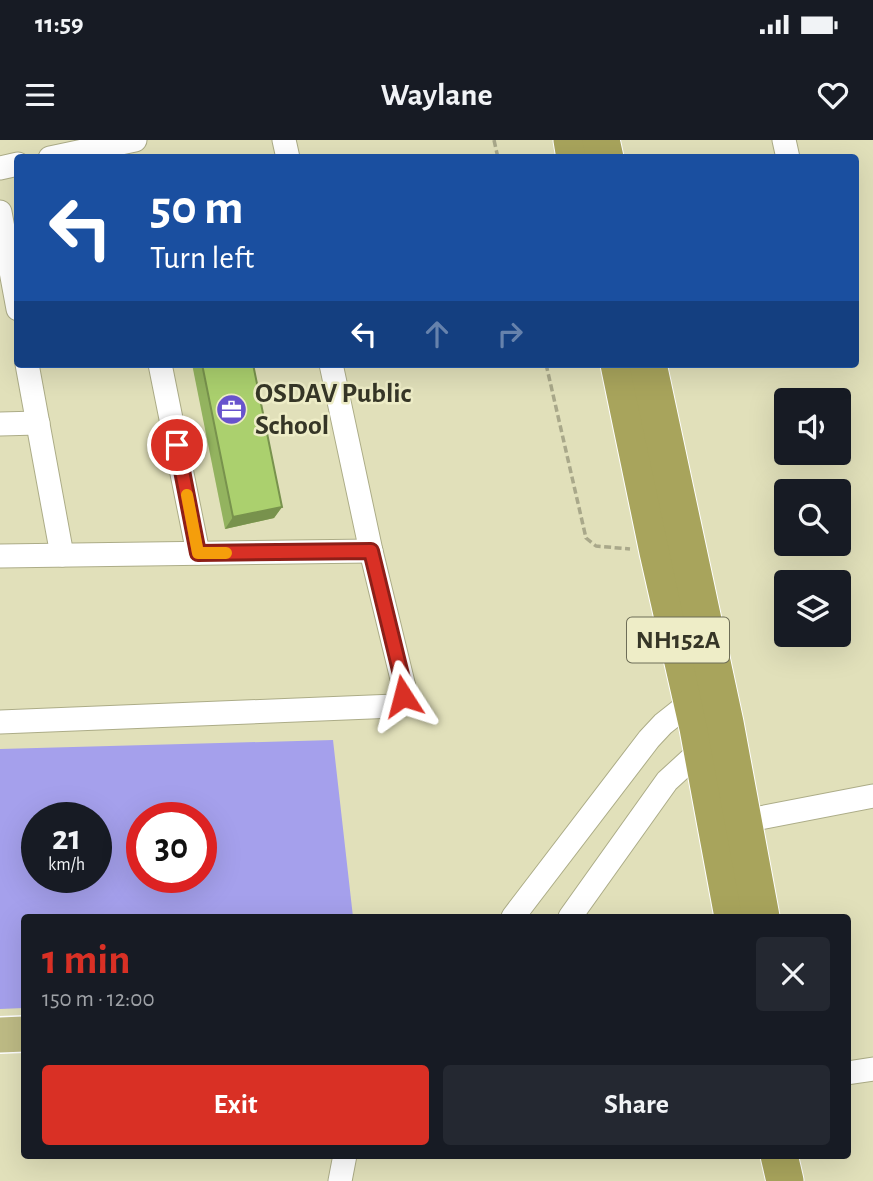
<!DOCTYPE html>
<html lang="en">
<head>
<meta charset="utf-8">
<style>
	body { margin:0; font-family:"Alegreya Sans",sans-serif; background:#242831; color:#f1f3f6; height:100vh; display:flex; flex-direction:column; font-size:26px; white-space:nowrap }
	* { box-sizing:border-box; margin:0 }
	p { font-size:23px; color:#9ea1a6 }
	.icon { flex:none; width:38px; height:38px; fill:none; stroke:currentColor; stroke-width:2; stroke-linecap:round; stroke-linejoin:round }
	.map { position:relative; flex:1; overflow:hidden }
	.drawer { position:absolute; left:21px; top:774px; width:830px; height:245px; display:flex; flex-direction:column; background:#171b24; border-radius:7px; box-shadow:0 7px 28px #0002 }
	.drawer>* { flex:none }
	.top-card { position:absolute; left:14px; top:14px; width:845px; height:214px; border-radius:7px; box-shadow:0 7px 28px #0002; background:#1a4fa0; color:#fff; overflow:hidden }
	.controls { position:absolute; left:774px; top:248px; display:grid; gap:14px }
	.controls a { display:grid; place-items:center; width:77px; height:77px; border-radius:7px; background:#171b24; box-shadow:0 7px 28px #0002; font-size:35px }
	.speed { position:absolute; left:21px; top:662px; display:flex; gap:14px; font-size:35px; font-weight:700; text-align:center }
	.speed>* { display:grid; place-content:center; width:91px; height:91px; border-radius:50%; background:#171b24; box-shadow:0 7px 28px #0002; line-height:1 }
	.speed small { font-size:18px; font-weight:400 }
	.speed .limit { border:10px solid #d22; background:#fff; color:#111 }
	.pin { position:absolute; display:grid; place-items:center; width:60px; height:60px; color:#fff; margin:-30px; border:4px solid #fff; border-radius:50%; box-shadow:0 2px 7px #0007 }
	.me { position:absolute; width:77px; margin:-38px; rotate:351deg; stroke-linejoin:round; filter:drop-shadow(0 0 5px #0008) }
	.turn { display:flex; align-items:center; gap:24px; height:147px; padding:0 21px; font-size:32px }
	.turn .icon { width:91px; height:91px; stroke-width:2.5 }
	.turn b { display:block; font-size:49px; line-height:60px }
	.lanes { display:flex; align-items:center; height:66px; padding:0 21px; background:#0003; justify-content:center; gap:35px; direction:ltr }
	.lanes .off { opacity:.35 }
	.round { display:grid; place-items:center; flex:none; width:74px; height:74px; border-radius:7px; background:#242831 }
	.overview { display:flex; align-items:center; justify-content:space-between; height:119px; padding:0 21px }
	h1 { font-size:42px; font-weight:600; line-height:52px; color:#d93025 }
	.action { display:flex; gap:14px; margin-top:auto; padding:14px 21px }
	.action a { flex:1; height:80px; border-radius:7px; background:#d93025; color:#fff; font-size:28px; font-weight:600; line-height:80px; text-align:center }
	.action a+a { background:#242831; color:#f1f3f6 }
	.status { display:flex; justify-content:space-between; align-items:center; height:49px; padding:0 35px; background:#171b24; direction:ltr }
	.status svg { height:19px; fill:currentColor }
	header { display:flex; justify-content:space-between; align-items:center; height:91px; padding:0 21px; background:#171b24; font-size:32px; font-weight:600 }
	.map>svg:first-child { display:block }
	.green { fill:#a5a0ec; fill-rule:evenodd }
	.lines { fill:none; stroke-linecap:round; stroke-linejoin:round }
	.minor-casing { stroke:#acac87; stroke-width:25 }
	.primary-casing { stroke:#fff; stroke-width:38 }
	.trunk-casing { stroke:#fff; stroke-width:39 }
	.path { stroke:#a9a88a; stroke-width:3.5; stroke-dasharray:7 3.5; stroke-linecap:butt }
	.minor { stroke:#fff; stroke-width:23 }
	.primary { stroke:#bebb85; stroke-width:35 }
	.trunk { stroke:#a8a45c; stroke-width:37 }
	.wall { fill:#93b35f }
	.shaded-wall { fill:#78924d }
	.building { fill:#abd06e; stroke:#78924d; stroke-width:2 }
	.route-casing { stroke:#8d1f18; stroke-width:18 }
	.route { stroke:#d93025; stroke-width:12 }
	.slow { stroke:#f59e0b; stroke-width:12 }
	.labels { text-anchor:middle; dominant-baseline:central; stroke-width:5; stroke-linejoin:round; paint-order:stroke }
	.shield { fill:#eeedc7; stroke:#6d6d57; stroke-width:2 }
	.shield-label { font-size:26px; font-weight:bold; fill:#363627 }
	.poi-label { font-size:28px; font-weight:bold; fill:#363627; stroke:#eeedc7; text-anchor:start }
</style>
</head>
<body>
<div class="status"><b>11:59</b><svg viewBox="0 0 49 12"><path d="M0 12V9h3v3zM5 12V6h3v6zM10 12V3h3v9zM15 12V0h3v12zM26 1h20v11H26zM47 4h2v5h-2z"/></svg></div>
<header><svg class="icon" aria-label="menu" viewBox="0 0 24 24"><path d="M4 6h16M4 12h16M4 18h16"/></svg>Waylane<svg class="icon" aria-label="heart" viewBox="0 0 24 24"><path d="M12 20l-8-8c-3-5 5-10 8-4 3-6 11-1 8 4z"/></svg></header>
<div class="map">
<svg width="873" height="1041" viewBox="0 0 873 1041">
	<rect width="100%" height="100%" fill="#e1e0ba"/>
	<path class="green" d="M 333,600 L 353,777 L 24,777 L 24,868 L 0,869 L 0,609 ZM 37,677 L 96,677 L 96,737 L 37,737 ZM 142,677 L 201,677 L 201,737 L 142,737 Z"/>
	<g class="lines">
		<defs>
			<g id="minor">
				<path d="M 284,0 L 288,18"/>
				<path d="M 784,0 L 788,18"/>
				<path d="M 50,18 L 135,0"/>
				<path d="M 0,28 L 18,24"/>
				<path d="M 0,72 L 18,169"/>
				<path d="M 27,224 L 62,415"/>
				<path d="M 160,224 L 198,413"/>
				<path d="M 0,284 L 38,283"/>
				<path d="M 0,416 L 371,411"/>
				<path d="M 0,582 L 395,566 C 401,560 403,556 404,547 L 371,411 L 331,224"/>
				<path d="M 744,681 L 873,656"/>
				<path d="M 513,777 L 649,599 L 663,584 L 692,561"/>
				<path d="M 570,777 L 667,641 L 702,609"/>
				<path d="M 847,933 L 873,929"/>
				<path d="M 340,1041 L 345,1015"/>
			</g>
			<path id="primary" d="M 0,895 L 24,894"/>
			<g id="trunk">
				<path d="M 572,0 L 575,18"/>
				<path d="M 601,0 L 605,18"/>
				<path d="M 619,224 L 658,412 L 698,588 L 733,777"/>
				<path d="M 648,224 L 725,583 L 761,777"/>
				<path d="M 779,1015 L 785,1041"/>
			</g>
		</defs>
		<use href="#minor" class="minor-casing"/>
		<use href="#primary" class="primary-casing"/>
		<use href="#trunk" class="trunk-casing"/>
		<g class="path">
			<path d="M 494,0 L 498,18"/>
			<path d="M 546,224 L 586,398 L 596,406 L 630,409"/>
		</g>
		<use href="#minor" class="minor"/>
		<use href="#primary" class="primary"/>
		<use href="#trunk" class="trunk"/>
	</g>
	<path class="wall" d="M 192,224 L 253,224 L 282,367 L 274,378 L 225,389 Z"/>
	<path class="shaded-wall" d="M 282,367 L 274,378 L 225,389 L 233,377 Z"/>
	<path class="building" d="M 202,224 L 253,224 L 282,367 L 233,377 Z"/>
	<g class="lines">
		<defs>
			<path id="route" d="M 177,305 L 198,413 L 371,411 L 404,547 L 403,556"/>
		</defs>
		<use href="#route" class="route-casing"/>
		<use href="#route" class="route"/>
		<path class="slow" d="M 187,355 L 198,413 L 226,413"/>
	</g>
	<defs>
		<symbol id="office-disc" viewBox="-11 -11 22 22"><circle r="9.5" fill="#6853cd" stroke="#eeedc7"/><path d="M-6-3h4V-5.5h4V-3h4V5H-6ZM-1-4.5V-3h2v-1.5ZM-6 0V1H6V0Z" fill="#fff"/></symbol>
	</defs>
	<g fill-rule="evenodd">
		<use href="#office-disc" x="214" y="252" width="35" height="35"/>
	</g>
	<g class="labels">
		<rect class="shield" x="627" y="477.5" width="102" height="45" rx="5"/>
		<g class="shield-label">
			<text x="678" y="500">NH152A</text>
		</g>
		<g class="poi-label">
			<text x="255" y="254">OSDAV Public<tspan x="255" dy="32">School</tspan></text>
		</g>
	</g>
</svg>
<div class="controls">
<a><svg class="icon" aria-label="sound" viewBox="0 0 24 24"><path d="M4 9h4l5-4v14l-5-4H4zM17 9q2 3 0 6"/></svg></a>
<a><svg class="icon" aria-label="search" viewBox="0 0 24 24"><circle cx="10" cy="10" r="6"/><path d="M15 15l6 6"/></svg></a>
<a><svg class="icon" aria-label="layers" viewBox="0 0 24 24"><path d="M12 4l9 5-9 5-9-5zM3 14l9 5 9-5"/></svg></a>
</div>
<div class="speed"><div>21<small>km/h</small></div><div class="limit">30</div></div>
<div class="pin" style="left:177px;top:305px;background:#d93025"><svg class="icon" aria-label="arrive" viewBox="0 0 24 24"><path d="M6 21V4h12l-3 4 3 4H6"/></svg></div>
<svg class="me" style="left:403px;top:556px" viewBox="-20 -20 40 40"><path d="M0-17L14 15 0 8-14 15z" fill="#d93025" stroke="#fff" stroke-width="4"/></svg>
<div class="top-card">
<div class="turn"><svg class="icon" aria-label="left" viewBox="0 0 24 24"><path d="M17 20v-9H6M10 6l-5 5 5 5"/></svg><div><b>50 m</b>Turn left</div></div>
<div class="lanes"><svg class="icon" aria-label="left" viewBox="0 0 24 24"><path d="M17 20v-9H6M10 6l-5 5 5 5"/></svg><svg class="icon off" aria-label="ahead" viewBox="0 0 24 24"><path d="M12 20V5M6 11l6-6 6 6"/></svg><svg class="icon off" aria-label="right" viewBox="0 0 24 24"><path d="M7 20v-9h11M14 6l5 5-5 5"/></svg></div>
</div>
<section class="drawer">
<div class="overview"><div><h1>1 min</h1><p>150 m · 12:00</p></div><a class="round"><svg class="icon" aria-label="close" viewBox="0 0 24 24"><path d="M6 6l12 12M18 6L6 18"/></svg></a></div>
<div class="action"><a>Exit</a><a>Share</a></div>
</section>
</div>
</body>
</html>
